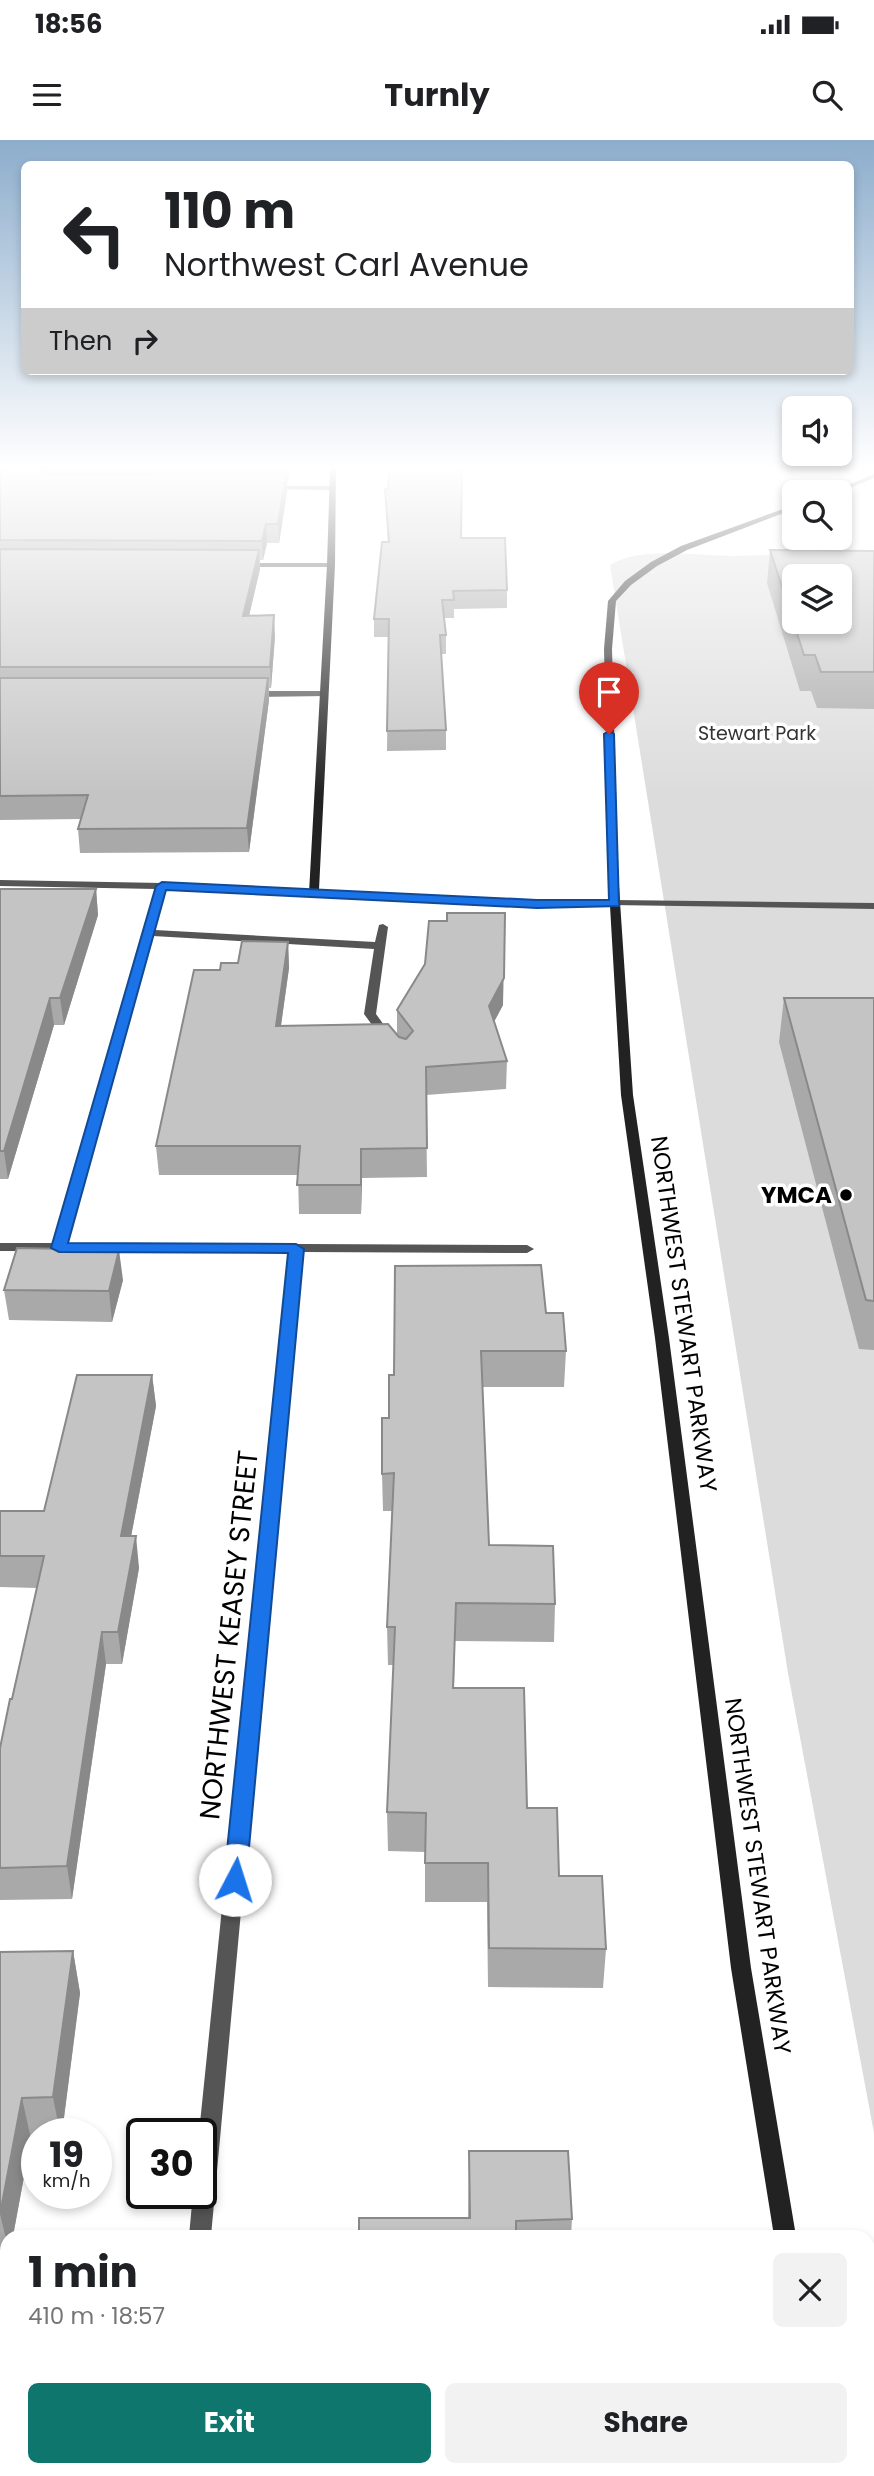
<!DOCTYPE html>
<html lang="en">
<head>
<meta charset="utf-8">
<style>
	body { margin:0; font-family:Poppins,sans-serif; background:#f2f2f2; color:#202124; height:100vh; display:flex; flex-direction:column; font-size:26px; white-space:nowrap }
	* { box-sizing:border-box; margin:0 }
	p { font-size:23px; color:#757577 }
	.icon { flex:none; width:38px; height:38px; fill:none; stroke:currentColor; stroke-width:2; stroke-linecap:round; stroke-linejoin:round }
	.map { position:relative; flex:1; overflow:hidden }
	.sheet { position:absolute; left:0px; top:2090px; width:875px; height:247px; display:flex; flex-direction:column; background:#fff; border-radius:21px 21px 0 0; box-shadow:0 4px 10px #0003 }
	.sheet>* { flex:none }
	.banner { position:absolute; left:21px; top:21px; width:833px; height:214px; border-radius:10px; box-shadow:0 4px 10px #0003; background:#fff; color:#202124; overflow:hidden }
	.controls { position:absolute; left:782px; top:256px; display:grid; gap:14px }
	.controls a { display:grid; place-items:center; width:70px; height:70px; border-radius:10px; background:#fff; box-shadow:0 4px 10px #0003; font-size:35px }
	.speed { position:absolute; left:21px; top:1978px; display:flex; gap:14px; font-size:35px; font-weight:700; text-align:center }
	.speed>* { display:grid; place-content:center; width:91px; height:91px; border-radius:50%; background:#fff; box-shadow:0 4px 10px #0003; line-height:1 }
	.speed small { font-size:18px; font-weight:400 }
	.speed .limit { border:4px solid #111; border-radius:10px; background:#fff; color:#111 }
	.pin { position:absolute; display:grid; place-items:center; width:60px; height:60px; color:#fff; margin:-72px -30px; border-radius:50% 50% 50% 0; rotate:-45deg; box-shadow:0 0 7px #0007 }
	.pin .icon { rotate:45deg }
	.me { position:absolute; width:77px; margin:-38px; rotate:5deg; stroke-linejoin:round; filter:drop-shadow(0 0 5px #0008) }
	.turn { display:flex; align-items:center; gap:24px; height:147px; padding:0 28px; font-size:32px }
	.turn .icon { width:91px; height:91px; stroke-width:2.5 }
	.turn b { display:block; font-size:49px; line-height:60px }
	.then { display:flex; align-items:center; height:66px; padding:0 28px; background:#0003; gap:14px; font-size:26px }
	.round { display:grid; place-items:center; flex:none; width:74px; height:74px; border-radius:10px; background:#f2f2f2 }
	.headline { display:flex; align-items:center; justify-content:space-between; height:119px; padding:0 28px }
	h1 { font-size:42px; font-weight:700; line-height:52px }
	.button { display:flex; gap:14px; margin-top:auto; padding:14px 28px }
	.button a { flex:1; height:80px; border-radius:10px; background:#0f766e; color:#fff; font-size:28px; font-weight:700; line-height:80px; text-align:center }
	.button a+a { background:#f2f2f2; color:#202124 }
	.status { display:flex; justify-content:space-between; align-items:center; height:49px; padding:0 35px; background:#fff; direction:ltr }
	.status svg { height:19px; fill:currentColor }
	header { display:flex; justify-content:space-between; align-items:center; height:91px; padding:0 28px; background:#fff; font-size:32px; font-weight:700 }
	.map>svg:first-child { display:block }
	.green { fill:#dcdcdc; fill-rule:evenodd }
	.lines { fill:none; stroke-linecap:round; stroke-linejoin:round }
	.street { fill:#555; fill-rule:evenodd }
	.secondary { fill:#222; fill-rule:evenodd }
	.wall { fill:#a9a9a9 }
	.shaded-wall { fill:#898989 }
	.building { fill:#c4c4c4; stroke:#898989; stroke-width:2; fill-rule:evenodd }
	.route { fill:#1a73e8; stroke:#114b97; stroke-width:2 }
	.poi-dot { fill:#000; stroke:#fff; stroke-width:2.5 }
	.labels { text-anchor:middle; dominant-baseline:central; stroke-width:7; stroke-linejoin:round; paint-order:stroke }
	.far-park-label { font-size:19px; fill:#333; stroke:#fff }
	.poi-label { font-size:23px; font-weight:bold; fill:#000; stroke:#fff; text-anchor:end }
	.street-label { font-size:23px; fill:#000; stroke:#fff }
	.near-street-label { font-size:28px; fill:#000; stroke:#fff }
</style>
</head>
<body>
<div class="status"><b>18:56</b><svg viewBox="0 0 49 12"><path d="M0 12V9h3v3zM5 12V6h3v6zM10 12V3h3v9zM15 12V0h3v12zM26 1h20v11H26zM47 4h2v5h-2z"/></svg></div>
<header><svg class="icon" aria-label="menu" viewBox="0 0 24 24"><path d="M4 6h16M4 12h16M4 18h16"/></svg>Turnly<svg class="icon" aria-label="search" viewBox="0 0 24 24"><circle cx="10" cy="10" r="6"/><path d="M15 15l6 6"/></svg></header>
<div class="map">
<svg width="874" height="2336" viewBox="0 0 874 2336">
	<rect width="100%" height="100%" fill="#fff"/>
	<path class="green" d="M 874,410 L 874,1993 L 788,1533 L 610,425 C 640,406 697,416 733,416 C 780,415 827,412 874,410 ZM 794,436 L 840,436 L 840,481 L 794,481 Z"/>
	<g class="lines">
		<g class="street">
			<path d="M 269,346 L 332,346 L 335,348 L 332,350 L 267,349 Z"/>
			<path d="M 243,423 L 331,423 L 335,425 L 331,427 L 240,427 L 240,423 Z"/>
			<path d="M 324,551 L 327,552 L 327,556 L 252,557 L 248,554 L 252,551 Z"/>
			<path d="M 0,740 L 162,743 L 314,750 L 319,753 L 314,756 L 166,750 L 155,790 L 375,802 L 379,785 L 383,784 L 388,787 L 376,874 L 394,899 L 388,902 L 384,901 L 364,874 L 374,809 L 153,796 L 67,1103 L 527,1105 L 534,1109 L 527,1113 L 302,1112 L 211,2096 L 189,2096 L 193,2053 L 201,2053 L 201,1993 L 199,1993 L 289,1112 L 0,1111 L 0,1103 L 54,1103 L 156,749 L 0,746 Z"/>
			<path d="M 615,760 L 874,763 L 874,769 L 611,765 L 610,763 Z"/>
			<path d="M 166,2329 L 190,2329 L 189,2336 L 165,2336 Z"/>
		</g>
		<g class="secondary">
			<path d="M 330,327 L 336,327 L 335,425 L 319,750 L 537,761 L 610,760 L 604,509 L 608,461 L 625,441 L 651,422 L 681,406 L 794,365 L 794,369 L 687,410 L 657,426 L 631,445 L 616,461 L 612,509 L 618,732 L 633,955 L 669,1198 L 751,1828 L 796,2096 L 774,2096 L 731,1828 L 655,1198 L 621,955 L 610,766 L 537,767 L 314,756 L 309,753 L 327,425 Z"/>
			<path d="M 874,334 L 874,338 L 840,352 L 832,352 Z"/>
			<path d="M 815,2329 L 839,2329 L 840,2336 L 816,2336 Z"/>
		</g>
	</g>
	<g class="wall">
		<path d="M 0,327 L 289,327 L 288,344 L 287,344 L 287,352 L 279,403 L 267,403 L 263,420 L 260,420 L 260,429 L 249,476 L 275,496 L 271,548 L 269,548 L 269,560 L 249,712 L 80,713 L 78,689 L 81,679 L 0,680 Z"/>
		<path d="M 385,349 L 461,398 L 507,450 L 507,468 L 454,469 L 454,478 L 444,478 L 446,495 L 446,514 L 441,514 L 446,590 L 446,610 L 387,611 L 388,497 L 374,497 L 374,479 L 388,402 Z"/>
		<path d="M 770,410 L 874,411 L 874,569 L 817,568 L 811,551 L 800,551 L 767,443 Z"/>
		<path d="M 0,749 L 96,749 L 98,775 L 64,885 L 54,885 L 8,1039 L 0,1039 Z"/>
		<path d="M 288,802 L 289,828 L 281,886 L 397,895 L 397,870 L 503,865 L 494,882 L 507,921 L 506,949 L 426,955 L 427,1037 L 362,1038 L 361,1074 L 299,1074 L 298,1035 L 159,1035 L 156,1006 L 220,830 Z"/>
		<path d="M 784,858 L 874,858 L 874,1210 L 859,1209 L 779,902 Z"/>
		<path d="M 123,1140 L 112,1182 L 9,1180 L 4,1150 Z"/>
		<path d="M 546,1173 L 566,1211 L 564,1247 L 482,1247 L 489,1405 L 555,1464 L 554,1502 L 455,1501 L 454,1548 L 527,1668 L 559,1736 L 606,1809 L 603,1848 L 488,1847 L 487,1762 L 425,1762 L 425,1712 L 388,1711 L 387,1672 L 394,1525 L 388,1525 L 387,1487 L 392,1371 L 383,1371 L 382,1334 L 394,1235 Z"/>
		<path d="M 152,1235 L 156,1266 L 131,1396 L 139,1428 L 122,1524 L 106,1524 L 72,1759 L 0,1760 L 0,1608 L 37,1448 L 0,1447 L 0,1371 L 44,1371 Z"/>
		<path d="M 73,1811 L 80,1853 L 62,1993 L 37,1993 L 37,1999 L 31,1999 L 13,2096 L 7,2096 L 7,2115 L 0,2115 L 0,1812 Z"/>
		<path d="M 469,2011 L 572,2079 L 571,2096 L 359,2096 L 468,2078 Z"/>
	</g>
	<g class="shaded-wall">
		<path d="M 47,327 L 48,327 L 50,344 L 43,330 Z"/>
		<path d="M 287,327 L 289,327 L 288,344 Z"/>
		<path d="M 286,334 L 287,352 L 279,403 L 278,384 Z"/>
		<path d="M 266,384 L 267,403 L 263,420 L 262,401 Z"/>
		<path d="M 259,410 L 260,429 L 244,497 L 243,476 Z"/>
		<path d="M 274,475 L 275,496 L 271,548 L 270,527 Z"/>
		<path d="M 268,538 L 269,560 L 249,712 L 247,688 Z"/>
		<path d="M 96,749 L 98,775 L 64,885 L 60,858 Z"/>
		<path d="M 505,773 L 503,865 L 488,893 L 489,866 Z"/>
		<path d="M 288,802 L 289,828 L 277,913 L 276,886 Z"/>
		<path d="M 50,858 L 54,885 L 8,1039 L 4,1011 Z"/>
		<path d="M 361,1009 L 362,1038 L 361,1074 Z"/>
		<path d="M 119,1110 L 123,1140 L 112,1182 L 109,1151 Z"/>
		<path d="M 152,1235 L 156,1266 L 125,1428 L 121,1396 Z"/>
		<path d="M 136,1396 L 139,1428 L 122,1524 L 118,1492 Z"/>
		<path d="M 102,1492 L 106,1524 L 72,1759 L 67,1726 Z"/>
		<path d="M 73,1811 L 80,1853 L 62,1993 L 60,1993 L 53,1957 Z"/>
		<path d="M 22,1958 L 31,1999 L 13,2096 L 7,2096 L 7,2103 L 0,2074 Z"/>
	</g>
	<g class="building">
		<path d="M 0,327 L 47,327 L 43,330 L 48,335 L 286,334 L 278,384 L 266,384 L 262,401 L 0,400 Z"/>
		<path d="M 389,327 L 462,327 L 461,398 L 505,398 L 507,450 L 453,451 L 454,460 L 442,460 L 446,495 L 440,495 L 446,590 L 387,591 L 389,479 L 374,479 L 382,402 L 389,402 L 385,349 L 388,349 Z"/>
		<path d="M 0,409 L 259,410 L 243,476 L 274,475 L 270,527 L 0,527 Z"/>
		<path d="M 770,410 L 874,411 L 874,532 L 821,532 L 815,515 L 804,515 ZM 794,436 L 840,436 L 840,481 L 794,481 Z"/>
		<path d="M 0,538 L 268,538 L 247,688 L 78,689 L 88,655 L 0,656 Z"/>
		<path d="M 0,749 L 96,749 L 60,858 L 50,858 L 4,1011 L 0,1011 Z"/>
		<path d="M 447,773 L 505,773 L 504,838 L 489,866 L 507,921 L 426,927 L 427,1008 L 361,1009 L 361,1045 L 297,1045 L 300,1006 L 156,1006 L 194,830 L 220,830 L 221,823 L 238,823 L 242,801 L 288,802 L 276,886 L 388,884 L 399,897 L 406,899 L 413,891 L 397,870 L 425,824 L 429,781 L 447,781 Z"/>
		<path d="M 784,858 L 874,858 L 874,1161 L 866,1160 Z"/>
		<path d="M 17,1108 L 119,1110 L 109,1151 L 4,1150 Z"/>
		<path d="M 541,1125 L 546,1173 L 563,1173 L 566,1211 L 481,1211 L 489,1405 L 553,1406 L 555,1464 L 456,1463 L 453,1548 L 524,1548 L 527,1668 L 557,1668 L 559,1736 L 602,1736 L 606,1809 L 489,1808 L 488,1723 L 425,1723 L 426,1673 L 387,1672 L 395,1487 L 387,1487 L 394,1333 L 382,1334 L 382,1278 L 389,1278 L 389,1235 L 394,1235 L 395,1126 Z"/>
		<path d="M 77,1235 L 152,1235 L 121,1396 L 136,1396 L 118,1492 L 102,1492 L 67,1726 L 0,1728 L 0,1608 L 10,1559 L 12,1559 L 44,1416 L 0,1416 L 0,1371 L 44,1371 Z"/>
		<path d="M 73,1811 L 53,1957 L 22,1958 L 0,2074 L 0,1812 Z"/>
		<path d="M 469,2011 L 568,2011 L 572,2079 L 516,2081 L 516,2096 L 359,2096 L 359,2078 L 470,2078 Z"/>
		<rect x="327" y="2329" width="133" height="7"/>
	</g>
	<linearGradient id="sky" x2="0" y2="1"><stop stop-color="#8cadcc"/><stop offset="0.5" stop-color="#fff"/><stop offset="1" stop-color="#fff" stop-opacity="0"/></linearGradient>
	<rect width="874" height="654" fill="url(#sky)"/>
	<path class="route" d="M 609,591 L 614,594 L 619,766 L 537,768 L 166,750 L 68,1103 L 296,1104 L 304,1109 L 246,1740 L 243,1746 L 235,1749 L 227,1746 L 224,1740 L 288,1113 L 59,1112 L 51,1108 L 156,746 L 162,742 L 537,760 L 609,760 L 604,594 Z"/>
	<circle class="poi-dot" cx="846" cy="1055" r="7"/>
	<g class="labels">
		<g class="far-park-label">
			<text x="757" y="593">Stewart Park</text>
		</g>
		<g class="poi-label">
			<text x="832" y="1055">YMCA</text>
		</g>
		<g class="street-label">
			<text transform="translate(684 1174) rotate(82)">NORTHWEST STEWART PARKWAY</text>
			<text transform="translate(758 1736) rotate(82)">NORTHWEST STEWART PARKWAY</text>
		</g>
		<g class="near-street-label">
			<text transform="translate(229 1495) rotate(-84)">NORTHWEST KEASEY STREET</text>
		</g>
	</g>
</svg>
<div class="controls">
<a><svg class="icon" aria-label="sound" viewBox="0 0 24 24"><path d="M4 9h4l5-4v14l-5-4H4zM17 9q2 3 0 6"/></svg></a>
<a><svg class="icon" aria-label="search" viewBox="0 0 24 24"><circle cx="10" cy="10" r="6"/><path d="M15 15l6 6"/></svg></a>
<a><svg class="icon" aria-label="layers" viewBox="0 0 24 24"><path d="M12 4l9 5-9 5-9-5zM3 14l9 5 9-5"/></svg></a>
</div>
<div class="speed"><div>19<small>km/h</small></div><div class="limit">30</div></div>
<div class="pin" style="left:609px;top:594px;background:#d93025"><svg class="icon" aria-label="arrive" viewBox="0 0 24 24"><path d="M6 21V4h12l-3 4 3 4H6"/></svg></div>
<svg class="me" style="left:235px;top:1740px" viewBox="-20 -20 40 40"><circle r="19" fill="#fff"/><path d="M0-13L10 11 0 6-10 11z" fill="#1a73e8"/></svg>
<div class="banner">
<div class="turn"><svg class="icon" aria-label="left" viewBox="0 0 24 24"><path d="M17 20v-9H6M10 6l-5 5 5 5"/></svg><div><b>110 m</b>Northwest Carl Avenue</div></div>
<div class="then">Then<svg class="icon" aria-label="right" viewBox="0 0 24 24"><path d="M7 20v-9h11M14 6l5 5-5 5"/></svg></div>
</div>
<section class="sheet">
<div class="headline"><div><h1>1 min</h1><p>410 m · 18:57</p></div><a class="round"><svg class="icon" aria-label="close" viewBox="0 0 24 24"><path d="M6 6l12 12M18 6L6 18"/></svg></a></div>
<div class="button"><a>Exit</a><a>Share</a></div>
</section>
</div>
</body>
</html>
